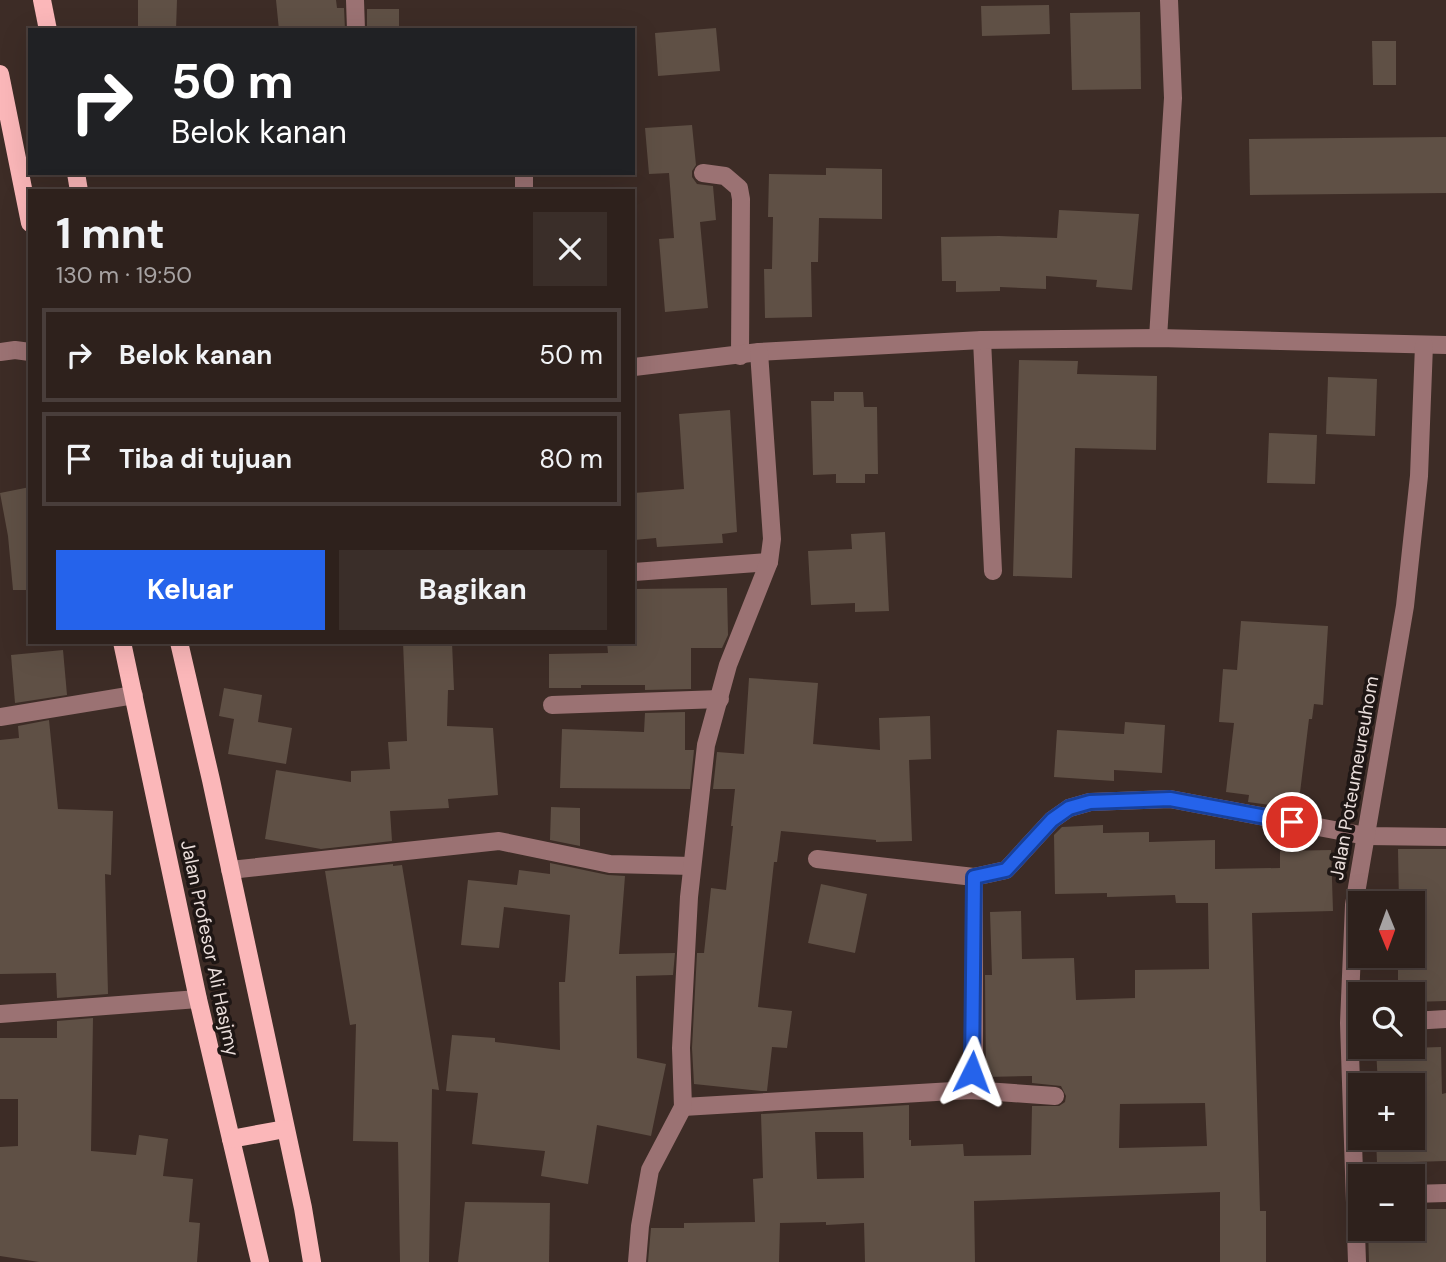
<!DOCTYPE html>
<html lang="id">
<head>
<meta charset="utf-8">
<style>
	body { margin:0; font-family:"DM Sans",sans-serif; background:#3a2e29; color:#f1f3f6; height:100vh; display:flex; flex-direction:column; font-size:26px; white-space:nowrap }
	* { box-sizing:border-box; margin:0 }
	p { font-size:23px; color:#a7a3a3 }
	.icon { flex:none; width:38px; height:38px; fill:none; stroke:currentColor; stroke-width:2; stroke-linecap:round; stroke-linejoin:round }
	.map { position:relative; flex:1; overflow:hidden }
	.side { position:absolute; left:28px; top:189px; width:607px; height:455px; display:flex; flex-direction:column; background:#2e211c; border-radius:0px; box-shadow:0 7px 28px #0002,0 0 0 2px #493e3b }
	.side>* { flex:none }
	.guide { position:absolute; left:28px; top:28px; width:607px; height:147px; border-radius:0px; box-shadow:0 7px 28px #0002,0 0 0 2px #493e3b; background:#202124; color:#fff; overflow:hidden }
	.needle { width:46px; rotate:179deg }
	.tools { position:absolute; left:1348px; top:891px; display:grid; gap:14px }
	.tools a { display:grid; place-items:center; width:77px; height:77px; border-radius:0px; background:#2e211c; box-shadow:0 7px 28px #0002,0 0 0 2px #493e3b; font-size:35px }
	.pin { position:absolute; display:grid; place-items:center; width:60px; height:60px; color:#fff; margin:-30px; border:4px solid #fff; border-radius:50%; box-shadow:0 2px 7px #0007 }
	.me { position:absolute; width:77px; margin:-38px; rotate:3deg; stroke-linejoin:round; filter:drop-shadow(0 0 5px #0008) }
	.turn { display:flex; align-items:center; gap:24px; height:147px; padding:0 28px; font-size:32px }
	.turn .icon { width:91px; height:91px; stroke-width:2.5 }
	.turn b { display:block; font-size:49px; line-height:60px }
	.round { display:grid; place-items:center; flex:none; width:74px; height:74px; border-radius:0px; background:#3a2e29 }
	.head { display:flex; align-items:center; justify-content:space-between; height:119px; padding:0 28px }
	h1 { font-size:42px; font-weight:700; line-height:52px }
	.primary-button { display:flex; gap:14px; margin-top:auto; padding:14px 28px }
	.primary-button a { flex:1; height:80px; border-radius:0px; background:#2563eb; color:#fff; font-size:28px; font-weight:700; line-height:80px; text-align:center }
	.primary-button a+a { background:#3a2e29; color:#f1f3f6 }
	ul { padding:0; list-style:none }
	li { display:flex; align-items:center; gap:21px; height:94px; margin:0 14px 10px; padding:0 14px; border:4px solid #493e3b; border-radius:0px }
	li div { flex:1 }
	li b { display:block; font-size:26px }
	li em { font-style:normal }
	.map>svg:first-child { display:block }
	.building { fill:#5f5045; fill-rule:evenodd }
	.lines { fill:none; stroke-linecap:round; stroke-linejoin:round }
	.minor { stroke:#9b7273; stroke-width:18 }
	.major { stroke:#fbb7b9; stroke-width:18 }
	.route-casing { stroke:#184099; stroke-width:18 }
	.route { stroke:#2563eb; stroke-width:12 }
	.labels { text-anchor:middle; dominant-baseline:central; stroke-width:7; stroke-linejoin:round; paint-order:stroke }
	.street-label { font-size:19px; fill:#eadedb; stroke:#1e1614 }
</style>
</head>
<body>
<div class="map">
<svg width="1446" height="1262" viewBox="0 0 1446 1262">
	<rect width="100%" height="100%" fill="#3d2c26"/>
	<g class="building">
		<path d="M 138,0 L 177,0 L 176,30 L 138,30 Z"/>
		<path d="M 276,0 L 336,0 L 337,8 L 344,8 L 345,30 L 279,30 Z"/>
		<path d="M 1049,5 L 1050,34 L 982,36 L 981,6 Z"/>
		<rect x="367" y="9" width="32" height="21"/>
		<path d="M 1140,12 L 1141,89 L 1072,90 L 1070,13 Z"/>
		<path d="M 716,28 L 720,71 L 658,76 L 655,33 Z"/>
		<path d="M 1372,41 L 1396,41 L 1396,85 L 1373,85 Z"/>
		<path d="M 692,125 L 696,165 L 692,171 L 692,177 L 697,184 L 713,186 L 716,220 L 700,222 L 708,308 L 665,312 L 659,239 L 674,238 L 669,173 L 649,174 L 645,128 Z"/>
		<path d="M 1446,137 L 1446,193 L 1250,195 L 1249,139 Z"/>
		<path d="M 826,168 L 882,169 L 882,219 L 819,218 L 818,262 L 811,262 L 812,317 L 765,318 L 764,269 L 772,269 L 773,217 L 768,217 L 769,174 L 826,175 Z"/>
		<path d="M 1059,210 L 1139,214 L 1132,290 L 1096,287 L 1097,280 L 1046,276 L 1046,289 L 1000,287 L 1000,291 L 956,292 L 956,281 L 942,281 L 941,237 L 999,236 L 1057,238 Z"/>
		<path d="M 1019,360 L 1078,361 L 1077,374 L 1157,376 L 1156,450 L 1075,448 L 1072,578 L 1013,576 Z"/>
		<path d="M 1328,377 L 1377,379 L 1375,436 L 1326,434 Z"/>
		<path d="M 834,392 L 863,392 L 864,407 L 877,407 L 878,474 L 865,474 L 865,483 L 836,483 L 836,474 L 813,475 L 811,401 L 834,401 Z"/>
		<path d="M 730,410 L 737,532 L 722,534 L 723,543 L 657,547 L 656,538 L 634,540 L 634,493 L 684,489 L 679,414 Z"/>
		<path d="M 1269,433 L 1317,435 L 1315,484 L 1267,483 Z"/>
		<path d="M 30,487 L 30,590 L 13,590 L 8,536 L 0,493 Z"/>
		<path d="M 885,532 L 889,611 L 855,612 L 855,603 L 811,605 L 808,551 L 852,549 L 851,534 Z"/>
		<path d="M 727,588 L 728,635 L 722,648 L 691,648 L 691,689 L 645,690 L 645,685 L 581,685 L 581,688 L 549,688 L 549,654 L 608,653 L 607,642 L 634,642 L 634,589 Z"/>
		<path d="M 1241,621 L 1328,626 L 1323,705 L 1314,704 L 1312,719 L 1309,719 L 1298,809 L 1248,802 L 1249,795 L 1226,792 L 1234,723 L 1219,722 L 1223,669 L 1237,670 Z"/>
		<path d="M 403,642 L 452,642 L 454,690 L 448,690 L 447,726 L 493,728 L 498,795 L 448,799 L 449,808 L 390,811 L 392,841 L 321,849 L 265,839 L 276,770 L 351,782 L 351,771 L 390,769 L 388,742 L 407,741 Z"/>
		<path d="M 63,650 L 67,695 L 15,703 L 11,655 Z"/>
		<path d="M 749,678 L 818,683 L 813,744 L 880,750 L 879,718 L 930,716 L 931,759 L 909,760 L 912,841 L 876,842 L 876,840 L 781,831 L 777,862 L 774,862 L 758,1007 L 792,1011 L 787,1048 L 772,1047 L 767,1091 L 761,1091 L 694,1084 L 692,1048 L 697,953 L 704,953 L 711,888 L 726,890 L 733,826 L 731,826 L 735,789 L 713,789 L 717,752 L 744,754 Z"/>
		<path d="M 224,688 L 262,695 L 258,722 L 292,728 L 286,764 L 228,754 L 234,719 L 219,716 Z"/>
		<path d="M 685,712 L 685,750 L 694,750 L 690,789 L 560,788 L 562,729 L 644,732 L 645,713 Z"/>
		<path d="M 49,720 L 58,809 L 113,811 L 111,875 L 105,874 L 108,994 L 57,998 L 56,973 L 0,974 L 0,740 L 19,738 L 18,726 Z"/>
		<path d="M 1125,722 L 1165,725 L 1162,773 L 1114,770 L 1114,781 L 1054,777 L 1057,730 L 1124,734 Z"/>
		<path d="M 551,807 L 580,808 L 580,846 L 550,840 Z"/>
		<path d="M 1103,825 L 1103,833 L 1149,832 L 1149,842 L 1215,840 L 1215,869 L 1280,868 L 1280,851 L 1331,850 L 1333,911 L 1252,913 L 1260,1211 L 1266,1211 L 1266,1262 L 1220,1262 L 1220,1192 L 974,1201 L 975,1262 L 865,1262 L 864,1223 L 826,1225 L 826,1222 L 780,1223 L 779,1262 L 648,1262 L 651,1228 L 684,1228 L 684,1223 L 755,1222 L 753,1179 L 763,1178 L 761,1114 L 909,1105 L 909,1140 L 911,1140 L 911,1146 L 963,1144 L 964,1156 L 1031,1155 L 1032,1106 L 1059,1106 L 1065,1102 L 1066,1096 L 1061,1086 L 1032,1083 L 1032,1076 L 986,1077 L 985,975 L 992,975 L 990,912 L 1021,911 L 1022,959 L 1074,958 L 1076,1000 L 1135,998 L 1135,970 L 1209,969 L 1208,903 L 1176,903 L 1175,895 L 1107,897 L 1107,893 L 1055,894 L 1054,835 L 1062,827 ZM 1205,1103 L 1207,1146 L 1119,1148 L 1120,1104 ZM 815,1132 L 863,1132 L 864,1178 L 817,1179 Z"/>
		<path d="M 1398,849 L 1446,849 L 1446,1001 L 1412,1002 L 1412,994 L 1398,994 L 1398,961 L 1412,961 L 1412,903 L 1399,903 Z"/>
		<path d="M 550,863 L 608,875 L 625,876 L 619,954 L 675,953 L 673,975 L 636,976 L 637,1058 L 666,1064 L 651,1136 L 597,1125 L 588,1184 L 541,1176 L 545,1151 L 472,1144 L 478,1093 L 446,1091 L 452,1035 L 495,1038 L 495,1042 L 560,1050 L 559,982 L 565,982 L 570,915 L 504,907 L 499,948 L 461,945 L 468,880 L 517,885 L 519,870 L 550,874 Z"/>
		<path d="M 393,864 L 393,866 L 402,865 L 439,1090 L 432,1089 L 429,1262 L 400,1262 L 398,1142 L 353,1141 L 356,1024 L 350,1025 L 325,871 Z"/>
		<path d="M 821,884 L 867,894 L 855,953 L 808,943 Z"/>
		<path d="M 93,1018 L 91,1151 L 136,1155 L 139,1135 L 168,1139 L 163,1176 L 193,1179 L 189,1222 L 200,1223 L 197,1262 L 39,1262 L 0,1256 L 0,1147 L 18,1146 L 18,1099 L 0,1099 L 0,1038 L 57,1038 L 57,1021 Z"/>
		<path d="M 1441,1047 L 1442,1094 L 1446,1093 L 1446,1161 L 1377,1163 L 1376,1138 L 1412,1138 L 1412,1085 L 1378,1085 L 1376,1049 Z"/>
		<path d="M 465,1202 L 550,1203 L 549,1262 L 458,1262 Z"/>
		<path d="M 1412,1209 L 1446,1209 L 1446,1262 L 1369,1262 L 1368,1228 L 1412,1228 Z"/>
	</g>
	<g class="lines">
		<g class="minor">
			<path d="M 355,0 L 356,30"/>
			<path d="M 524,173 L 524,191"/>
			<path d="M 703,173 L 725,176 L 739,188 L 741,199 L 740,356"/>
			<path d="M 1158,338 L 1173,98 L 1169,0"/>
			<path d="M 982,340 L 993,571"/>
			<path d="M 0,352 L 15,350 L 30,352"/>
			<path d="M 634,367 L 759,352 L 982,340 L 1158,338 L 1446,345"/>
			<path d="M 634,572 L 769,562"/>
			<path d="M 552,705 L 720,699"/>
			<path d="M 0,717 L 134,695"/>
			<path d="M 817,859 L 974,877 L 1006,870 L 1052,820 L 1069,808 L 1090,802 L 1170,799 L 1366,836 L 1446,837"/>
			<path d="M 230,870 L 499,841 L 610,864 L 692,866"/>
			<path d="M 0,1014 L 198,999"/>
			<path d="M 1412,1021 L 1446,1019"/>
			<path d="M 970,1090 L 974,1054 L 974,877"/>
			<path d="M 683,1107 L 970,1090 L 1055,1096"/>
			<path d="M 1412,1194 L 1446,1193"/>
			<path d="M 637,1262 L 640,1226 L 650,1170 L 683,1107 L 681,1048 L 689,897 L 706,745 L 728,665 L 769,562 L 772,539 L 759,352"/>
			<path d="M 1357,1262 L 1349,1023 L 1354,905 L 1405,606 L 1419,476 L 1424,345"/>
		</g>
		<g class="major">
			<path d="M 42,0 L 48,30"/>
			<path d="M 0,74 L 30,223"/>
			<path d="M 76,173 L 79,191"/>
			<path d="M 122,642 L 198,999 L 260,1262"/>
			<path d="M 179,642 L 211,780 L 303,1208 L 312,1262"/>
			<path d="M 231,1139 L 285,1129"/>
		</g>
	</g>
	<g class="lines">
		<defs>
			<path id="route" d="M 972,1072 L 974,877 L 1006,870 L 1052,820 L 1069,808 L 1090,802 L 1170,799 L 1292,822"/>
		</defs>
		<use href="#route" class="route-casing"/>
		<use href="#route" class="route"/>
	</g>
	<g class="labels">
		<g class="street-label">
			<text transform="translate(1354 778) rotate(-80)">Jalan Poteumeureuhom</text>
			<text transform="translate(210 948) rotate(78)">Jalan Profesor Ali Hasjmy</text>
		</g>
	</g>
</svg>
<div class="tools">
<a><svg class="needle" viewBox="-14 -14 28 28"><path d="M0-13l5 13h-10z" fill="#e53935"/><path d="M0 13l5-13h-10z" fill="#a7a3a3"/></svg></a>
<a><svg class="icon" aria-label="search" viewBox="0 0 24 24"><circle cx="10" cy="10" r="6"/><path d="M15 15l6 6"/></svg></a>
<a>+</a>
<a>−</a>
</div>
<div class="pin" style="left:1292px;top:822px;background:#d93025"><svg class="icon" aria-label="arrive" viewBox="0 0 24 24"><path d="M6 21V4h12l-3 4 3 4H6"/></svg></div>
<svg class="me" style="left:972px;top:1072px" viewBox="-20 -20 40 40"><path d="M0-17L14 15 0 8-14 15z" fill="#2563eb" stroke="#fff" stroke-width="4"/></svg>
<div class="guide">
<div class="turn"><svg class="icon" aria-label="right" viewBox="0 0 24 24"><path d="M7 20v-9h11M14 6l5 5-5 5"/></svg><div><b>50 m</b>Belok kanan</div></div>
</div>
<section class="side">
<div class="head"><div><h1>1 mnt</h1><p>130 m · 19:50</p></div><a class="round"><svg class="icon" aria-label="close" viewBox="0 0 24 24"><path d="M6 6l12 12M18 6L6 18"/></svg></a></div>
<ul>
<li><svg class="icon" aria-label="right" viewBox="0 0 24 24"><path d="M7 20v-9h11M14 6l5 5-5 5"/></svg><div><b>Belok kanan</b></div><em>50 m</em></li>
<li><svg class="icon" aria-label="arrive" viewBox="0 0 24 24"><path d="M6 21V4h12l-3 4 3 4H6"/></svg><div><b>Tiba di tujuan</b></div><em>80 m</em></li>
</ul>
<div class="primary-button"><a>Keluar</a><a>Bagikan</a></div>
</section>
</div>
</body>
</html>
